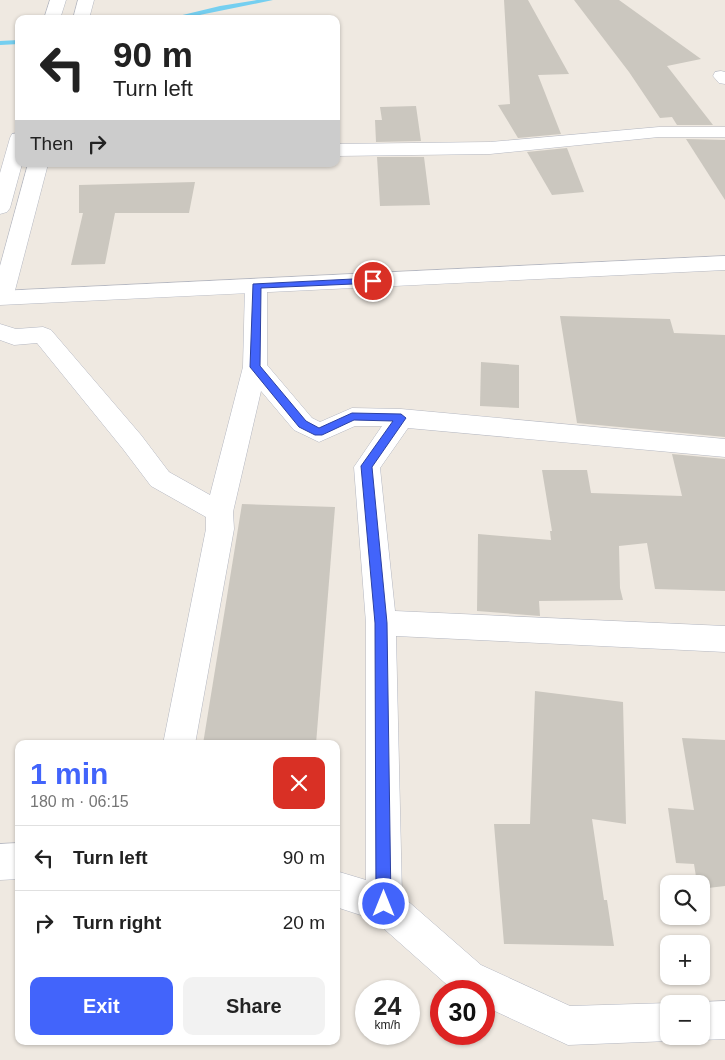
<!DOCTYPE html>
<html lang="en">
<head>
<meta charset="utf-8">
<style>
	body { margin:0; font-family:Arial,sans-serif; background:#f2f2f2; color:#222; height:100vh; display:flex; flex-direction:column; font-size:19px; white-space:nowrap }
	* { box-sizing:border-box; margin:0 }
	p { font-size:16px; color:#767676 }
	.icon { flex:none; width:28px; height:28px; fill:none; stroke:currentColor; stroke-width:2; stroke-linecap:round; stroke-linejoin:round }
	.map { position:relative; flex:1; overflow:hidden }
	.sheet { position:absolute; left:15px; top:740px; width:325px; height:305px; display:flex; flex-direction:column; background:#fff; border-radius:10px; box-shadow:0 1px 4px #0004 }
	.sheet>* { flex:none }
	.top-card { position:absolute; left:15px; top:15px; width:325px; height:152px; border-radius:10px; box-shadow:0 1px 4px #0004; background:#fff; color:#222; overflow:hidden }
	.buttons { position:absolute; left:660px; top:875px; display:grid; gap:10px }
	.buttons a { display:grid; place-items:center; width:50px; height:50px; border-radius:10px; background:#fff; box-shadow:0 1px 4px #0004; font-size:25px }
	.speed { position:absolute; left:355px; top:980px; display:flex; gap:10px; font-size:25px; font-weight:700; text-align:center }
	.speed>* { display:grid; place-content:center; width:65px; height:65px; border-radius:50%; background:#fff; box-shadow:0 1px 4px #0004; line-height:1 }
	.speed small { font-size:12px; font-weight:400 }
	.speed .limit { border:8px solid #d22; background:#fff; color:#111 }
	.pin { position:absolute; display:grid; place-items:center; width:42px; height:42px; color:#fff; margin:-21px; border:2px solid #fff; border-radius:50%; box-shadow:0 1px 5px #0007 }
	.me { position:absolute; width:55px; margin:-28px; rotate:0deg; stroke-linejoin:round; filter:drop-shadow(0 0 4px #0008) }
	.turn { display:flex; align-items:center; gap:18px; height:105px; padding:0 15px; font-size:22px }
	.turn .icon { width:65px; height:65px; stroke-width:2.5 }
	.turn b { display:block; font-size:35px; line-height:42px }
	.then { display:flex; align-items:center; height:48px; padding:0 15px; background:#0003; gap:10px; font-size:19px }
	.round { display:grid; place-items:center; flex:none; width:52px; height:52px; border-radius:10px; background:#f2f2f2 }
	.overview { display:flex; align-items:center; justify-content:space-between; height:85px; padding:0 15px }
	h1 { font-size:30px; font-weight:700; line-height:38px; color:#4264fb }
	.button { display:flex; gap:10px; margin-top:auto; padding:10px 15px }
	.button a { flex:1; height:58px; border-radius:10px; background:#4264fb; color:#fff; font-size:20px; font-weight:700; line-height:58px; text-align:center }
	.button a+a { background:#f2f2f2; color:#222 }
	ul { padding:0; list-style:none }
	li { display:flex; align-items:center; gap:15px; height:65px; padding:0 15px; border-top:1px solid #e0e0e0 }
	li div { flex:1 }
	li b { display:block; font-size:19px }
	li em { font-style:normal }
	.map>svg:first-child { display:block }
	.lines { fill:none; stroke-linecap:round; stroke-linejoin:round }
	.stream { fill:#75cff0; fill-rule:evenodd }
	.building { fill:#cbc7bf }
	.minor-casing { stroke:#b4b7c1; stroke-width:1 }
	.tertiary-casing { stroke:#b4b7c1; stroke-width:1 }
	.minor { fill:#fff; fill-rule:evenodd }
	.tertiary { fill:#fff; fill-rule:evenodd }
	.route { fill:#4264fb; stroke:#2b41a3 }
</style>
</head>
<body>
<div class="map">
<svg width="725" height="1060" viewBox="0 0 725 1060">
	<rect width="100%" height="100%" fill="#efe9e1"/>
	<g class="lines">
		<g class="stream">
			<path d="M 257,0 L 273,0 L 180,19 L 166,19 L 220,6 Z"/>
			<path d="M 19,40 L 19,44 L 0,45 L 0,41 Z"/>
		</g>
	</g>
	<g class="building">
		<path d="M 504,0 L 528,0 L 569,74 L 538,75 L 561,134 L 518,138 L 498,105 L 510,104 Z"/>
		<path d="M 574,0 L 619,0 L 701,59 L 667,66 L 713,125 L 677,125 L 672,117 L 660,118 L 629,72 Z"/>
		<path d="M 416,106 L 421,141 L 376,142 L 375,120 L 382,120 L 380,107 Z"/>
		<path d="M 686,139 L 725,140 L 725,200 Z"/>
		<path d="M 567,148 L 584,192 L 552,195 L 527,152 Z"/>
		<path d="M 377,157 L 424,157 L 430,205 L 380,206 Z"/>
		<path d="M 195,182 L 189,213 L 115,213 L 105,264 L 71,265 L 83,213 L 79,213 L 79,185 Z"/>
		<path d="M 560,316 L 670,319 L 674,333 L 725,335 L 725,437 L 577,423 Z"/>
		<path d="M 481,362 L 519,365 L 519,408 L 480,406 Z"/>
		<path d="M 672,454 L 725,459 L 725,591 L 655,589 L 647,543 L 619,546 L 620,588 L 623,600 L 539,601 L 540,616 L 477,611 L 478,534 L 551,540 L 550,531 L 552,531 L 542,470 L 587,470 L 591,493 L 682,496 Z"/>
		<path d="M 242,504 L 335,507 L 316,744 L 203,744 Z"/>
		<path d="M 535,691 L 623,702 L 626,824 L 592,819 L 604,900 L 607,900 L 614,946 L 504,944 L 494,824 L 530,824 Z"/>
		<path d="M 682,738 L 725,740 L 725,886 L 708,888 L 708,884 L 697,883 L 694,864 L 676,863 L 668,808 L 694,810 Z"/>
	</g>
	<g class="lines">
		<defs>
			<g id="minor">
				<path d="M 50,0 L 66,0 L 60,19 L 44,19 Z"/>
				<path d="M 78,0 L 94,0 L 89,19 L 73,19 Z"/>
				<path d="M 721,71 L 725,72 L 725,84 L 719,83 L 713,76 L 715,72 Z"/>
				<path d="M 659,127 L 725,127 L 725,137 L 659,137 L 490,154 L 336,156 L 336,144 L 490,142 Z"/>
				<path d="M 19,133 L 19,164 L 22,164 L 10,208 L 7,212 L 0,214 L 0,173 L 10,138 L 12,134 Z"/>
				<path d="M 28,164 L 48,164 L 13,298 L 10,303 L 0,304 L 0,266 Z"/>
				<path d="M 256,279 L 264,281 L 267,286 L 267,365 L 312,418 L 320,422 L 352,408 L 401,409 L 725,439 L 725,457 L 408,428 L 380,468 L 395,611 L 725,626 L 725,652 L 396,636 L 402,896 L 481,965 L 570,1006 L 669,1003 L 672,1004 L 669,1004 L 669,1036 L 682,1036 L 669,1041 L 568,1045 L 484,1006 L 484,991 L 454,991 L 373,919 L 336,907 L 336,871 L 366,880 L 366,623 L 354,467 L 382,426 L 355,426 L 319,442 L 294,430 L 261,391 L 233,512 L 234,529 L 195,744 L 163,744 L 206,529 L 206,517 L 151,486 L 123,449 L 37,343 L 14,345 L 0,340 L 0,324 L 16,329 L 43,327 L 51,330 L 141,435 L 169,472 L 210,495 L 243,367 L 245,286 L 248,281 Z"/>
				<path d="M 19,843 L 19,879 L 0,880 L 0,844 Z"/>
				<path d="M 725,1001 L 725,1039 L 701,1040 L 691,1036 L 701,1036 L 701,1004 L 696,1004 L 701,1002 Z"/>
			</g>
			<path id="tertiary" d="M 725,256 L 725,270 L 0,305 L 0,291 Z"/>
		</defs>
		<use href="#minor" class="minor-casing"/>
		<use href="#tertiary" class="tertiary-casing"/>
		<use href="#minor" class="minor"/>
		<use href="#tertiary" class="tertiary"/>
	</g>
	<path class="route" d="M 373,278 L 376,279 L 376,283 L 261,288 L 260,366 L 306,421 L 319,428 L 352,413 L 401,414 L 406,418 L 372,467 L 387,623 L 391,904 L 389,909 L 384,911 L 378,909 L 376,904 L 375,623 L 361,466 L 393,421 L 354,420 L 322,435 L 315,435 L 299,427 L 250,367 L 253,284 Z"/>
</svg>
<div class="buttons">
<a><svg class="icon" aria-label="search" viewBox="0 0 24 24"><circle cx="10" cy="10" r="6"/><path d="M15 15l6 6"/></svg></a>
<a>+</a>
<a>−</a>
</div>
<div class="speed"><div>24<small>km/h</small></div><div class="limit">30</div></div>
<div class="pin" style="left:373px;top:281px;background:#d93025"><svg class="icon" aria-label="arrive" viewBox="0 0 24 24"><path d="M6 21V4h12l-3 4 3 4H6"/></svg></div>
<svg class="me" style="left:384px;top:904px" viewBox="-20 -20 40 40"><circle r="17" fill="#4264fb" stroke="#fff" stroke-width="3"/><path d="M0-11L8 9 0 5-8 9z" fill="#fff"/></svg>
<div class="top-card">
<div class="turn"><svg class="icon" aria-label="left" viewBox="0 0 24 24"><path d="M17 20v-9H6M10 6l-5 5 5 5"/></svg><div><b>90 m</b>Turn left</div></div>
<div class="then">Then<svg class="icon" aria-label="right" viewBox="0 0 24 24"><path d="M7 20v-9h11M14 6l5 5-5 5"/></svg></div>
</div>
<section class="sheet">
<div class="overview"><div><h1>1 min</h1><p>180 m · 06:15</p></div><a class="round" style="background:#d93025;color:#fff"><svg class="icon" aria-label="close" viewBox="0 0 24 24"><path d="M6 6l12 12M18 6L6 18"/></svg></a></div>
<ul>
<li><svg class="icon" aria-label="left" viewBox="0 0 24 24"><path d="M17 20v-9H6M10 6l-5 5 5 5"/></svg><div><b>Turn left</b></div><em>90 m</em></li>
<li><svg class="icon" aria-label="right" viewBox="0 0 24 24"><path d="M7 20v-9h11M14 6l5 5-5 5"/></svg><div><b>Turn right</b></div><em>20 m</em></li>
</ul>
<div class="button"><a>Exit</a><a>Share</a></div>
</section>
</div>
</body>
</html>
